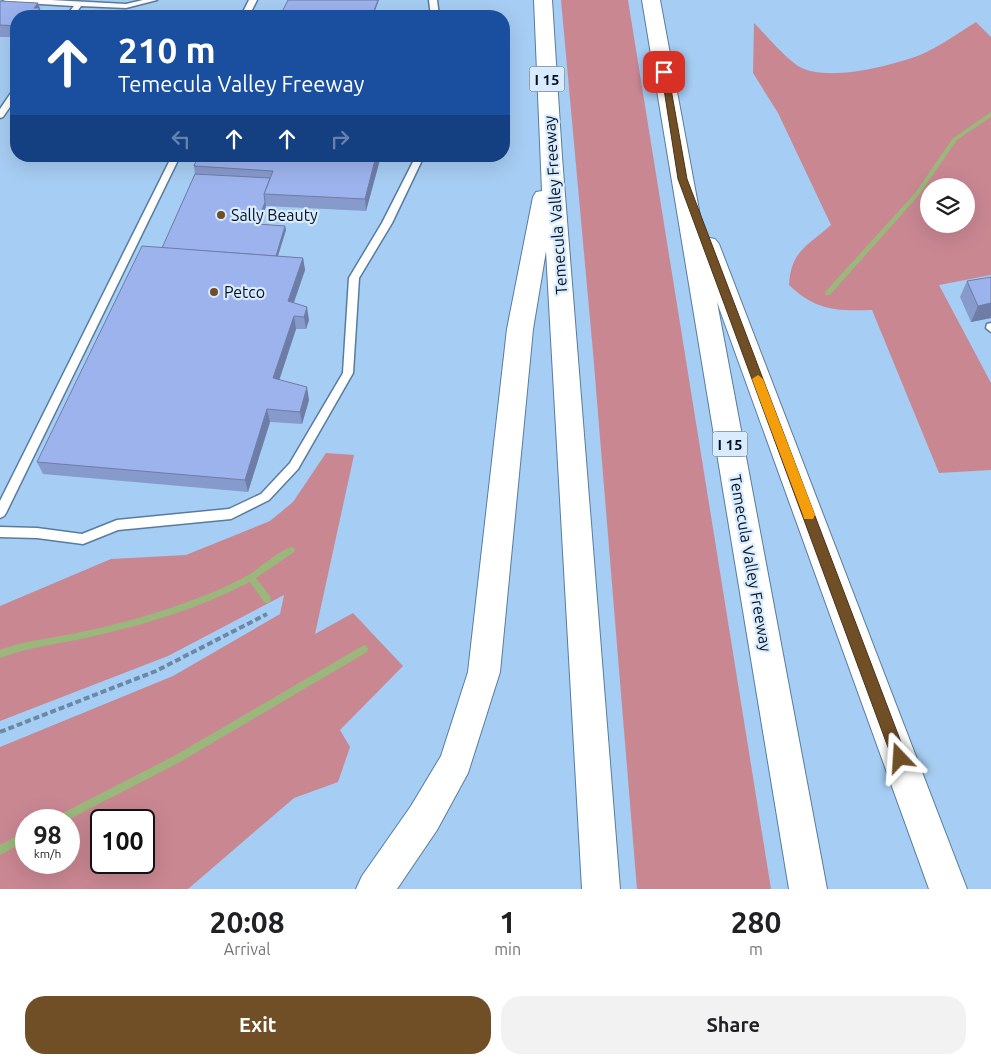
<!DOCTYPE html>
<html lang="en">
<head>
<meta charset="utf-8">
<style>
	body { margin:0; font-family:Ubuntu,sans-serif; background:#f2f2f2; color:#202124; height:100vh; display:flex; flex-direction:column; font-size:19px; white-space:nowrap }
	* { box-sizing:border-box; margin:0 }
	p { font-size:16px; color:#757577 }
	.icon { flex:none; width:28px; height:28px; fill:none; stroke:currentColor; stroke-width:2; stroke-linecap:round; stroke-linejoin:round }
	.map { position:relative; height:889px; overflow:hidden }
	.drawer { display:flex; flex-direction:column; background:#fff; flex:1 }
	.drawer>* { flex:none }
	.guide { position:absolute; left:10px; top:10px; width:500px; height:152px; border-radius:20px; box-shadow:0 5px 20px #0002; background:#1a4fa0; color:#fff; overflow:hidden }
	.tools { position:absolute; left:920px; top:178px; display:grid; gap:10px }
	.tools a { display:grid; place-items:center; width:55px; height:55px; border-radius:50%; background:#fff; box-shadow:0 5px 20px #0002; font-size:25px }
	.speed { position:absolute; left:15px; top:809px; display:flex; gap:10px; font-size:25px; font-weight:700; text-align:center }
	.speed>* { display:grid; place-content:center; width:65px; height:65px; border-radius:50%; background:#fff; box-shadow:0 5px 20px #0002; line-height:1 }
	.speed small { font-size:12px; font-weight:400 }
	.speed .limit { border:2px solid #111; border-radius:8px; background:#fff; color:#111 }
	.pin { position:absolute; display:grid; place-items:center; width:42px; height:42px; color:#fff; margin:-21px; border-radius:10px; box-shadow:0 2px 8px #0006 }
	.me { position:absolute; width:55px; margin:-28px; rotate:340deg; stroke-linejoin:round; filter:drop-shadow(0 0 4px #0008) }
	.turn { display:flex; align-items:center; gap:18px; height:105px; padding:0 25px; font-size:22px }
	.turn .icon { width:65px; height:65px; stroke-width:2.5 }
	.turn b { display:block; font-size:35px; line-height:42px }
	.lanes { display:flex; align-items:center; height:48px; padding:0 25px; background:#0003; justify-content:center; gap:25px; direction:ltr }
	.lanes .off { opacity:.35 }
	.eta { display:flex; justify-content:space-evenly; align-items:center; height:85px; text-align:center }
	.eta b { font-size:30px; font-weight:700; line-height:35px }
	.button { display:flex; gap:10px; margin-top:auto; padding:10px 25px }
	.button a { flex:1; height:58px; border-radius:20px; background:#704e26; color:#fff; font-size:20px; font-weight:700; line-height:58px; text-align:center }
	.button a+a { background:#f2f2f2; color:#202124 }
	.map>svg:first-child { display:block }
	.green { fill:#c98792; fill-rule:evenodd }
	.lines { fill:none; stroke-linecap:round; stroke-linejoin:round }
	.stream { fill:#9bb77b; fill-rule:evenodd }
	.lane-casing { stroke:#587c9f; stroke-width:3 }
	.highway-casing { stroke:#587c9f; stroke-width:2 }
	.path { stroke:#6b89a5; stroke-width:4; stroke-dasharray:6 3; stroke-linecap:butt }
	.lane { fill:#fff; fill-rule:evenodd }
	.highway { fill:#fff; fill-rule:evenodd }
	.wall { fill:#879acc }
	.shaded-wall { fill:#6e7da6 }
	.building { fill:#9db3ed; stroke:#6e7da6 }
	.route { fill:#704e26; stroke:#493319 }
	.slow { fill:#f59e0b }
	.poi-dot { fill:#704e26; stroke:#d8ebff; stroke-width:2 }
	.labels { text-anchor:middle; dominant-baseline:central; stroke-width:4.5; stroke-linejoin:round; paint-order:stroke }
	.shield { fill:#d8ebff; stroke:#445362; stroke-width:1 }
	.shield-label { font-size:15px; font-weight:bold; fill:#05121f }
	.street-label { font-size:16px; fill:#05121f; stroke:#d8ebff }
	.poi-label { font-size:16px; fill:#05121f; stroke:#d8ebff; text-anchor:start }
</style>
</head>
<body>
<div class="map">
<svg width="991" height="889" viewBox="0 0 991 889">
	<rect width="100%" height="100%" fill="#a6cdf3"/>
	<g class="green">
		<path d="M 561,0 L 628,0 L 771,889 L 637,889 L 593,352 Z"/>
		<path d="M 976,22 L 991,37 L 991,275 L 939,285 L 991,383 L 991,470 L 939,473 L 872,310 C 837,311 816,311 789,285 C 791,250 808,246 831,225 L 778,113 L 753,73 L 754,23 C 767,36 783,56 798,66 C 825,83 891,66 920,55 C 939,47 958,33 976,22 ZM 929,186 L 966,186 L 966,224 L 929,224 Z"/>
		<path d="M 326,453 L 354,455 L 315,634 L 353,613 L 403,666 L 340,730 L 350,747 L 338,782 L 294,798 L 188,889 L 0,889 L 0,747 L 173,676 L 280,614 L 284,595 L 168,656 L 0,721 L 0,606 L 111,559 L 186,555 L 270,521 L 293,502 ZM 26,820 L 69,820 L 69,862 L 26,862 ZM 101,820 L 144,820 L 144,862 L 101,862 Z"/>
	</g>
	<g class="lines">
		<g class="stream">
			<path d="M 991,112 L 991,117 L 957,140 L 919,195 L 830,295 L 826,295 L 825,293 L 826,291 L 915,193 L 953,138 Z"/>
			<path d="M 291,547 L 294,548 L 295,550 L 294,552 L 256,578 L 270,596 L 271,599 L 270,602 L 267,603 L 264,602 L 250,582 C 199,608 145,625 90,637 C 60,644 29,647 0,658 L 0,650 C 26,640 54,638 81,632 C 112,626 143,617 173,607 C 199,598 226,588 250,574 C 263,565 276,553 291,547 Z"/>
			<path d="M 364,645 L 367,646 L 368,649 L 367,652 L 180,762 L 68,820 L 53,820 L 55,817 L 174,756 Z"/>
			<path d="M 26,831 L 26,841 L 0,855 L 0,845 Z"/>
		</g>
		<defs>
			<g id="lane">
				<path d="M 3,0 L 51,0 L 126,4 L 143,0 L 157,0 L 126,8 L 81,6 L 74,16 L 66,16 L 74,6 L 7,2 Z"/>
				<path d="M 249,0 L 257,0 L 249,16 L 241,16 Z"/>
				<path d="M 429,0 L 437,0 L 439,16 L 431,16 Z"/>
				<path d="M 13,90 L 16,90 L 16,98 L 3,117 L 0,118 L 0,109 Z"/>
				<path d="M 172,156 L 180,156 L 6,513 L 4,516 L 0,518 L 0,501 Z"/>
				<path d="M 416,156 L 424,156 L 392,223 L 359,278 L 353,373 L 298,469 L 269,500 L 231,519 L 118,530 L 83,544 L 37,538 L 0,537 L 0,527 L 37,528 L 82,534 L 117,520 L 229,509 L 261,494 L 290,463 L 343,373 L 349,278 L 382,223 Z"/>
				<path d="M 991,323 L 991,332 L 986,328 L 987,324 Z"/>
			</g>
			<g id="highway">
				<path d="M 534,0 L 552,0 L 562,157 L 620,889 L 582,889 L 546,251 L 533,329 L 500,672 L 468,773 L 437,830 L 397,889 L 356,889 L 362,876 L 411,806 L 441,756 L 468,672 L 507,329 L 533,197 L 536,192 L 542,191 Z"/>
				<path d="M 642,0 L 660,0 L 704,237 L 715,239 L 719,244 L 967,889 L 929,889 L 717,302 L 827,889 L 789,889 Z"/>
			</g>
		</defs>
		<use href="#lane" class="lane-casing"/>
		<use href="#highway" class="highway-casing"/>
		<path class="path" d="M 0,732 L 156,671 L 267,614"/>
		<use href="#lane" class="lane"/>
		<use href="#highway" class="highway"/>
	</g>
	<g class="wall">
		<path d="M 0,1 L 38,3 L 42,16 L 16,16 L 16,37 L 0,37 Z"/>
		<path d="M 198,156 L 381,156 L 366,211 L 266,206 L 259,224 L 285,226 L 286,230 L 278,256 L 303,258 L 305,270 L 294,303 L 309,320 L 306,329 L 296,329 L 279,380 L 309,400 L 302,424 L 270,422 L 248,492 L 43,474 L 37,462 L 162,248 L 195,174 L 194,166 Z"/>
		<path d="M 991,277 L 991,318 L 971,322 L 960,297 L 967,281 Z"/>
	</g>
	<g class="shaded-wall">
		<path d="M 378,0 L 379,0 L 373,16 L 372,16 Z"/>
		<path d="M 38,3 L 42,16 L 34,16 L 34,8 Z"/>
		<path d="M 376,156 L 381,156 L 366,211 L 365,199 Z"/>
		<path d="M 265,202 L 266,206 L 258,229 L 257,224 Z"/>
		<path d="M 285,226 L 286,230 L 274,268 L 273,264 Z"/>
		<path d="M 303,258 L 305,270 L 290,313 L 288,301 Z"/>
		<path d="M 991,303 L 991,318 L 971,322 L 978,306 Z"/>
		<path d="M 307,307 L 309,320 L 306,329 L 304,317 Z"/>
		<path d="M 294,316 L 296,329 L 276,390 L 273,378 Z"/>
		<path d="M 307,387 L 309,400 L 302,424 L 300,412 Z"/>
		<path d="M 267,409 L 270,422 L 248,492 L 245,480 Z"/>
	</g>
	<g class="building">
		<path d="M 288,0 L 378,0 L 372,16 L 280,16 Z"/>
		<path d="M 0,1 L 38,3 L 34,8 L 40,8 L 34,16 L 16,16 L 16,26 L 0,25 Z"/>
		<path d="M 198,156 L 376,156 L 365,199 L 264,194 L 273,171 L 194,166 Z"/>
		<path d="M 195,174 L 270,178 L 264,194 L 265,202 L 257,224 L 285,226 L 276,256 L 162,248 Z"/>
		<path d="M 142,246 L 303,258 L 288,301 L 307,307 L 304,317 L 294,316 L 273,378 L 307,387 L 300,412 L 267,409 L 245,480 L 37,462 Z"/>
		<path d="M 991,277 L 991,303 L 978,306 L 967,281 Z"/>
	</g>
	<path class="route" d="M 661,70 L 668,72 L 687,179 L 907,758 L 905,763 L 900,765 L 894,763 L 892,758 L 678,179 Z"/>
	<path class="slow" d="M 758,375 L 763,379 L 815,515 L 813,519 L 804,519 L 803,515 L 752,379 Z"/>
	<g class="poi-dot">
		<circle cx="221" cy="215" r="5"/>
		<circle cx="214" cy="292" r="5"/>
	</g>
	<g class="labels">
		<g class="shield">
			<rect x="529.5" y="66.5" width="35" height="25" rx="4"/>
			<rect x="712.5" y="431.5" width="35" height="25" rx="4"/>
		</g>
		<g class="shield-label">
			<text x="547" y="79">I 15</text>
			<text x="730" y="444">I 15</text>
		</g>
		<g class="street-label">
			<text transform="translate(555 205) rotate(-94)">Temecula Valley Freeway</text>
			<text transform="translate(751 563) rotate(80)">Temecula Valley Freeway</text>
		</g>
		<g class="poi-label">
			<text x="231" y="215">Sally Beauty</text>
			<text x="224" y="292">Petco</text>
		</g>
	</g>
</svg>
<div class="tools">
<a><svg class="icon" aria-label="layers" viewBox="0 0 24 24"><path d="M12 4l9 5-9 5-9-5zM3 14l9 5 9-5"/></svg></a>
</div>
<div class="speed"><div>98<small>km/h</small></div><div class="limit">100</div></div>
<div class="pin" style="left:664px;top:72px;background:#d93025"><svg class="icon" aria-label="arrive" viewBox="0 0 24 24"><path d="M6 21V4h12l-3 4 3 4H6"/></svg></div>
<svg class="me" style="left:900px;top:758px" viewBox="-20 -20 40 40"><path d="M0-17L14 15 0 8-14 15z" fill="#704e26" stroke="#fff" stroke-width="4"/></svg>
<div class="guide">
<div class="turn"><svg class="icon" aria-label="ahead" viewBox="0 0 24 24"><path d="M12 20V5M6 11l6-6 6 6"/></svg><div><b>210 m</b>Temecula Valley Freeway</div></div>
<div class="lanes"><svg class="icon off" aria-label="left" viewBox="0 0 24 24"><path d="M17 20v-9H6M10 6l-5 5 5 5"/></svg><svg class="icon" aria-label="ahead" viewBox="0 0 24 24"><path d="M12 20V5M6 11l6-6 6 6"/></svg><svg class="icon" aria-label="ahead" viewBox="0 0 24 24"><path d="M12 20V5M6 11l6-6 6 6"/></svg><svg class="icon off" aria-label="right" viewBox="0 0 24 24"><path d="M7 20v-9h11M14 6l5 5-5 5"/></svg></div>
</div>
</div>
<section class="drawer">
<div class="eta">
<div><b>20:08</b><p>Arrival</p></div>
<div><b>1</b><p>min</p></div>
<div><b>280</b><p>m</p></div>
</div>
<div class="button"><a>Exit</a><a>Share</a></div>
</section>
</body>
</html>
